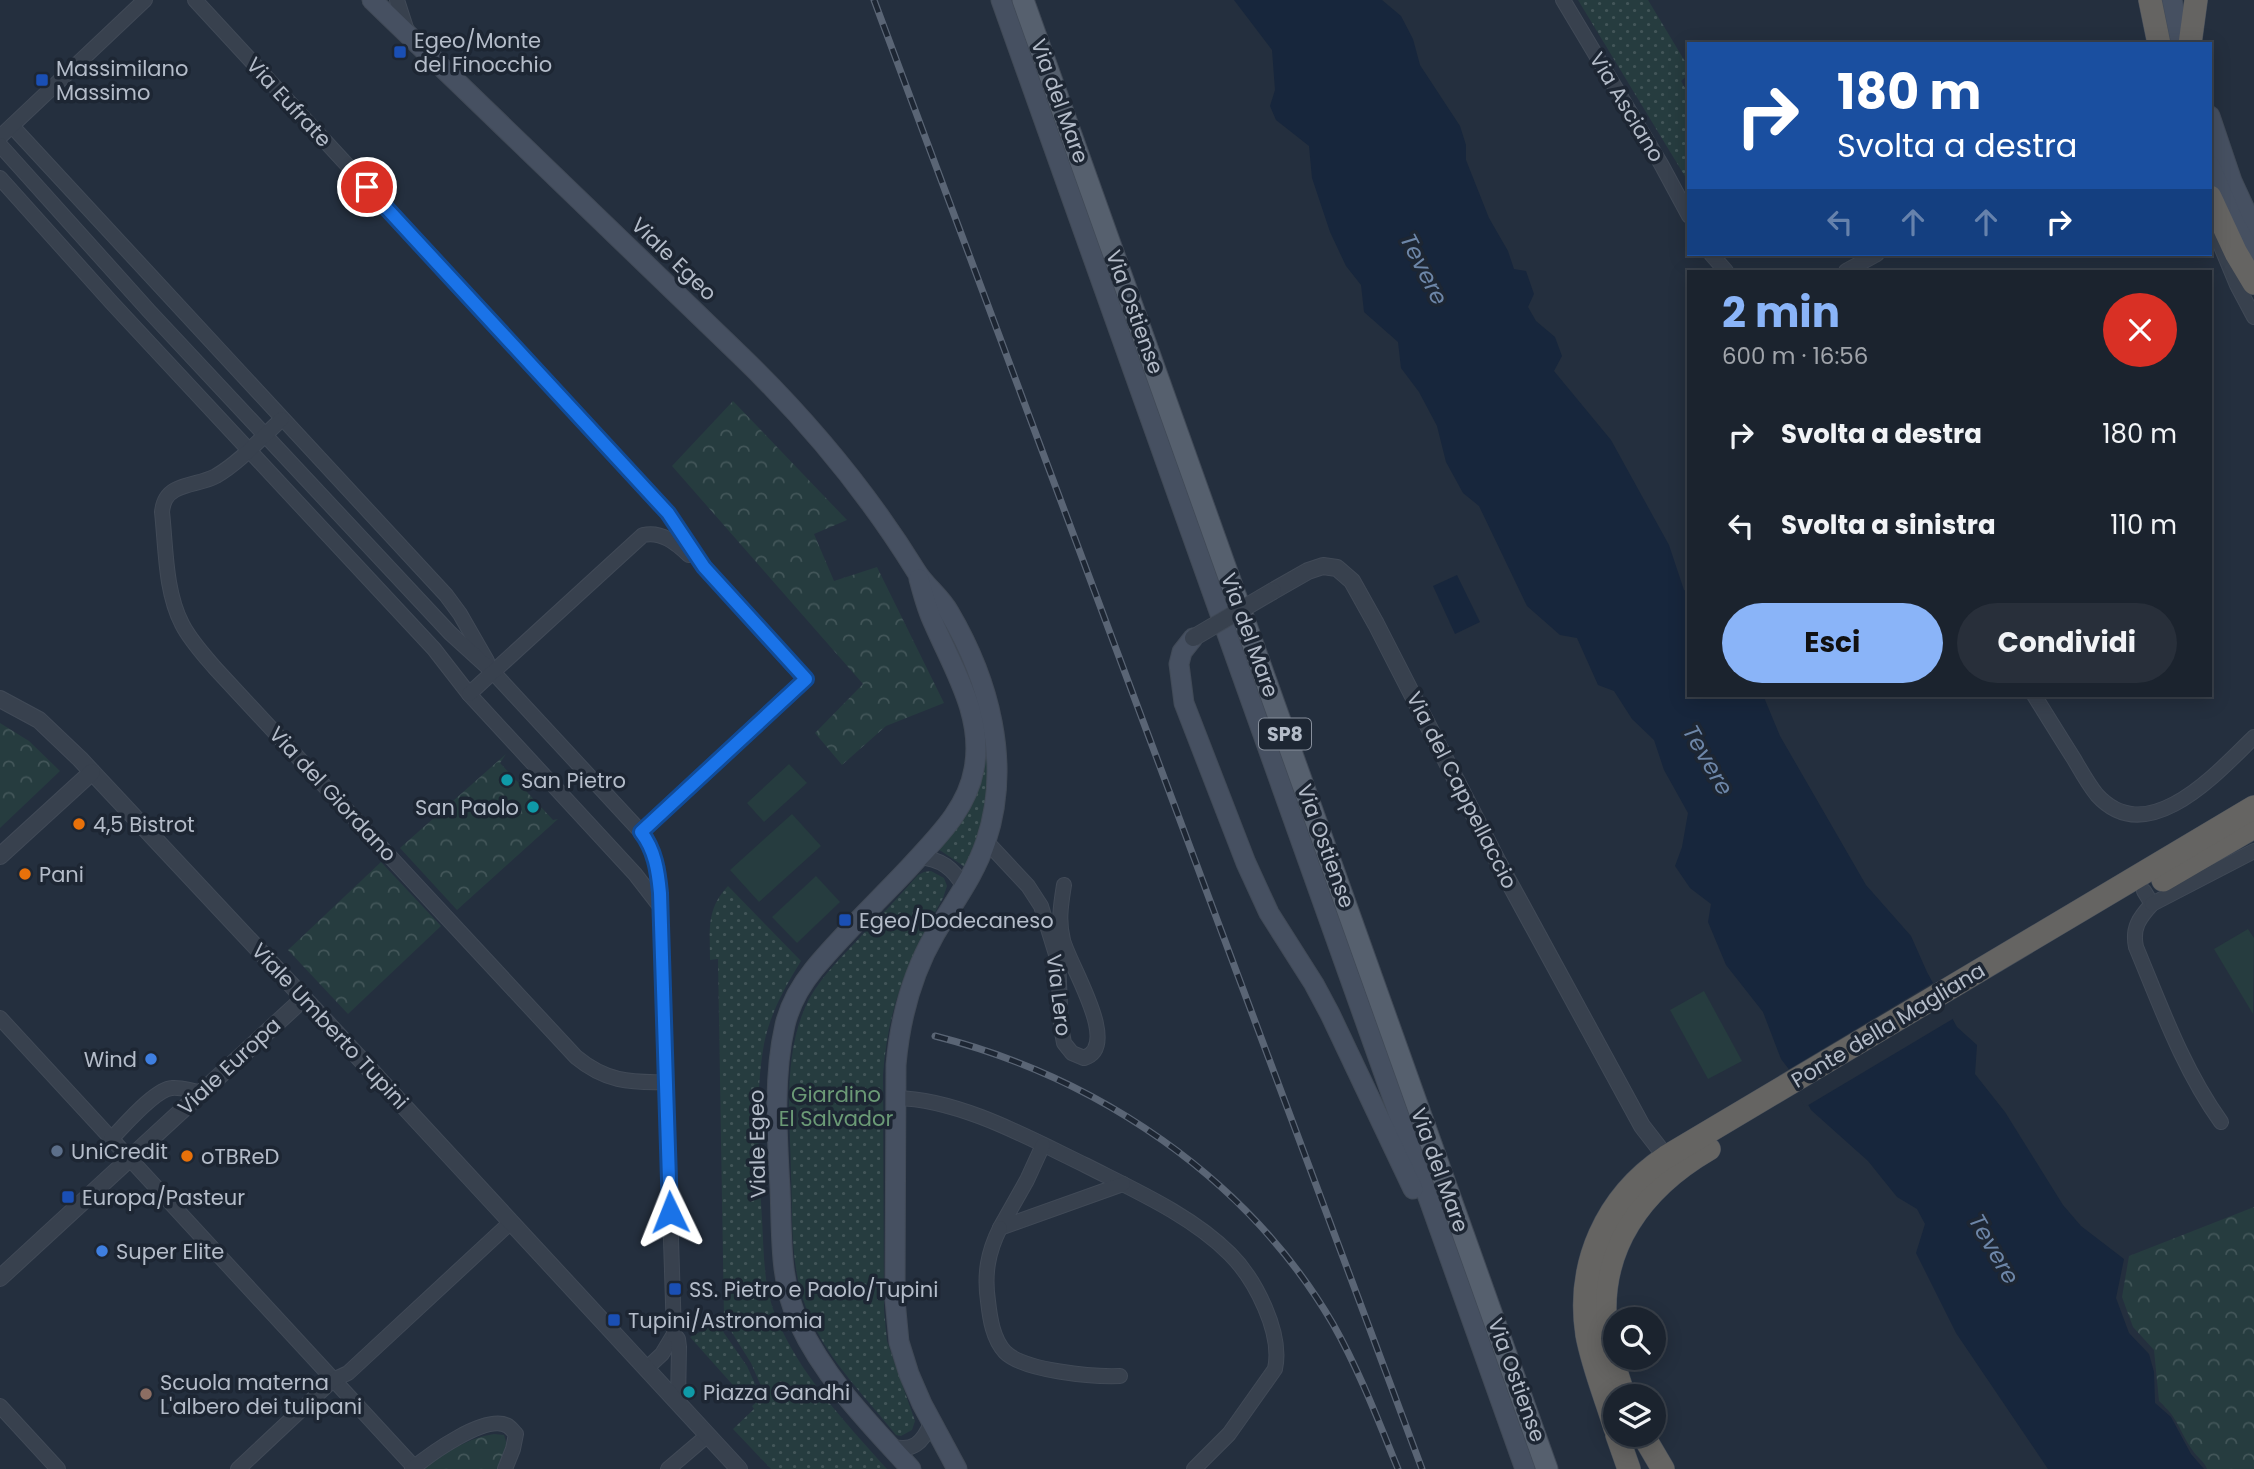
<!DOCTYPE html>
<html lang="it">
<head>
<meta charset="utf-8">
<style>
	body { margin:0; font-family:Poppins,sans-serif; background:#282f3a; color:#f1f3f6; height:100vh; display:flex; flex-direction:column; font-size:26px; white-space:nowrap }
	* { box-sizing:border-box; margin:0 }
	p { font-size:23px; color:#a0a4aa }
	.icon { flex:none; width:38px; height:38px; fill:none; stroke:currentColor; stroke-width:2; stroke-linecap:round; stroke-linejoin:round }
	.map { position:relative; flex:1; overflow:hidden }
	.drawer { position:absolute; left:1687px; top:270px; width:525px; height:427px; display:flex; flex-direction:column; background:#1b232e; border-radius:0px; box-shadow:0 4px 18px #0003,0 0 0 2px #39404a }
	.drawer>* { flex:none }
	.guide { position:absolute; left:1687px; top:42px; width:525px; height:214px; border-radius:0px; box-shadow:0 4px 18px #0003,0 0 0 2px #39404a; background:#1a4fa0; color:#fff; overflow:hidden }
	.tools { position:absolute; left:1603px; top:1307px; display:grid; gap:14px }
	.tools a { display:grid; place-items:center; width:63px; height:63px; border-radius:50%; background:#1b232e; box-shadow:0 4px 18px #0003,0 0 0 2px #39404a; font-size:35px }
	.pin { position:absolute; display:grid; place-items:center; width:60px; height:60px; color:#fff; margin:-30px; border:4px solid #fff; border-radius:50%; box-shadow:0 2px 7px #0007 }
	.me { position:absolute; width:77px; margin:-38px; rotate:358deg; stroke-linejoin:round; filter:drop-shadow(0 0 5px #0008) }
	.turn { display:flex; align-items:center; gap:24px; height:147px; padding:0 35px; font-size:32px }
	.turn .icon { width:91px; height:91px; stroke-width:2.5 }
	.turn b { display:block; font-size:49px; line-height:60px }
	.lanes { display:flex; align-items:center; height:66px; padding:0 35px; background:#0003; justify-content:center; gap:35px; direction:ltr }
	.lanes .off { opacity:.35 }
	.round { display:grid; place-items:center; flex:none; width:74px; height:74px; border-radius:37px; background:#282f3a }
	.head { display:flex; align-items:center; justify-content:space-between; height:119px; padding:0 35px }
	h1 { font-size:42px; font-weight:700; line-height:52px; color:#8ab4f8 }
	.cta { display:flex; gap:14px; margin-top:auto; padding:14px 35px }
	.cta a { flex:1; height:80px; border-radius:42px; background:#8ab4f8; color:#111; font-size:28px; font-weight:700; line-height:80px; text-align:center }
	.cta a+a { background:#282f3a; color:#f1f3f6 }
	ul { padding:0; list-style:none }
	li { display:flex; align-items:center; gap:21px; height:91px; padding:0 35px }
	li div { flex:1 }
	li b { display:block; font-size:26px }
	li em { font-style:normal }
	.map>svg:first-child { display:block }
	.grass { fill:url(#grass-dots) }
	.park { fill:url(#park-crowns) }
	.pitch { fill:#263c3f }
	.water { fill:#17263c }
	.pier { fill:#242f3e }
	.lines { fill:none; stroke-linecap:round; stroke-linejoin:round }
	.minor-casing { stroke:#414a57; stroke-width:16 }
	.tertiary-casing { stroke:#414a57; stroke-width:18 }
	.secondary-casing { stroke:#414a57; stroke-width:21 }
	.primary-casing { stroke:#414a57; stroke-width:23 }
	.trunk-casing { stroke:#434c59; stroke-width:24 }
	.minor { stroke:#38414e; stroke-width:14 }
	.tertiary { stroke:#38414e; stroke-width:16 }
	.secondary { stroke:#465061; stroke-width:19 }
	.primary { stroke:#56606e; stroke-width:21 }
	.trunk { stroke:#656462; stroke-width:23 }
	.rail-casing { stroke:#5a6575; stroke-width:7 }
	.rail { stroke:#1d2633; stroke-width:4.5; stroke-dasharray:13; stroke-linecap:butt }
	.tertiary-bridge-casing { stroke:#414a57; stroke-width:18; stroke-linecap:butt }
	.tertiary-bridge { stroke:#38414e; stroke-width:16 }
	.route-casing { stroke:#114b97; stroke-width:18 }
	.route { stroke:#1a73e8; stroke-width:12 }
	.transit-dot { fill:#1a4fb4; stroke:#1d2633; stroke-width:2.5 }
	.culture-dot { fill:#0f9aa8; stroke:#1d2633; stroke-width:2.5 }
	.food-dot { fill:#e8710a; stroke:#1d2633; stroke-width:2.5 }
	.shop-dot { fill:#3f7fe0; stroke:#1d2633; stroke-width:2.5 }
	.service-dot { fill:#5c6f8a; stroke:#1d2633; stroke-width:2.5 }
	.education-dot { fill:#8d6e63; stroke:#1d2633; stroke-width:2.5 }
	.labels { text-anchor:middle; dominant-baseline:central; stroke-width:7; stroke-linejoin:round; paint-order:stroke }
	.shield { fill:#1d2633; stroke:#878f9c; stroke-width:2 }
	.shield-label { font-size:19px; font-weight:bold; fill:#b4bcc9 }
	.poi-label { font-size:21px; fill:#b4bcc9; stroke:#1d2633; text-anchor:start }
	.street-label { font-size:21px; fill:#b4bcc9; stroke:#1d2633 }
	.park-label { font-size:21px; fill:#6b9a76; stroke:#1d2633 }
	.water-label { font-size:23px; font-style:italic; fill:#6d86a8; stroke:#1d2633 }
</style>
</head>
<body>
<div class="map">
<svg width="2254" height="1469" viewBox="0 0 2254 1469">
	<defs>
		<pattern id="grass-dots" width="8" height="8" patternUnits="userSpaceOnUse" patternTransform="scale(1.75)"><rect width="8" height="8" fill="#263c3f"/><path d="M2 2h.1M6 6h.1" fill="none" stroke="#435659" stroke-width="1.8" stroke-linecap="round"/></pattern>
		<pattern id="park-crowns" width="20" height="18" patternUnits="userSpaceOnUse" patternTransform="scale(1.75)"><rect width="20" height="18" fill="#263c3f"/><path d="M2 6a3 3 0 1 1 6 0M12 15a3 3 0 1 1 6 0" fill="none" stroke="#435659"/></pattern>
	</defs>
	<rect width="100%" height="100%" fill="#242f3e"/>
	<g class="grass">
		<path d="M 1578,0 L 1648,0 L 1689,68 L 1689,74 L 1681,81 L 1689,95 L 1689,183 Z"/>
		<path d="M 983,737 L 987,737 L 987,800 L 975,845 L 965,867 L 938,849 Z"/>
		<path d="M 931,871 L 944,878 L 947,886 L 943,898 C 909,958 888,1005 883,1075 L 884,1310 L 887,1341 L 915,1421 L 912,1430 L 901,1436 L 896,1435 C 866,1397 831,1364 811,1319 C 789,1274 793,1221 791,1173 C 790,1116 782,1052 809,999 C 823,974 844,955 863,934 C 882,915 900,895 918,875 L 924,872 Z"/>
		<path d="M 728,886 L 801,961 C 785,987 770,1014 764,1044 C 754,1101 759,1162 762,1219 C 764,1251 763,1284 775,1314 C 798,1373 845,1422 887,1469 L 771,1469 L 733,1429 L 754,1409 L 752,1406 L 763,1397 L 764,1393 L 751,1363 L 724,1320 L 718,959 L 710,960 C 710,930 706,909 728,886 Z"/>
		<path d="M 719,1322 L 724,1333 L 747,1366 L 759,1393 L 748,1402 L 690,1337 Z"/>
	</g>
	<g class="park">
		<path d="M 733,401 L 847,520 L 814,534 L 834,581 L 877,567 L 944,703 L 886,726 L 842,765 L 815,733 L 863,684 L 672,466 Z"/>
		<path d="M 0,723 L 29,741 L 60,771 L 0,828 Z"/>
		<path d="M 506,754 L 500,763 L 553,820 L 558,819 L 457,910 L 400,848 Z"/>
		<path d="M 381,862 L 441,926 L 348,1014 L 288,950 Z"/>
		<path d="M 2254,1207 L 2254,1469 L 2207,1469 C 2204,1461 2198,1458 2193,1451 C 2179,1431 2179,1419 2159,1401 L 2154,1350 L 2133,1327 L 2122,1297 L 2129,1256 Z"/>
		<path d="M 494,1434 L 504,1435 L 507,1445 L 498,1469 L 422,1469 C 444,1454 467,1438 494,1434 Z"/>
	</g>
	<g class="pitch">
		<path d="M 789,764 L 807,783 L 764,822 L 747,803 Z"/>
		<path d="M 792,814 L 821,846 L 759,902 L 730,870 Z"/>
		<path d="M 816,876 L 840,902 L 797,943 L 772,917 Z"/>
		<path d="M 2248,929 L 2254,938 L 2253,1014 L 2214,949 Z"/>
		<path d="M 1704,991 L 1742,1061 L 1708,1079 L 1670,1010 Z"/>
	</g>
	<g class="water">
		<path d="M 1234,0 L 1382,0 L 1401,16 L 1413,39 L 1420,65 L 1460,126 L 1466,145 L 1466,160 L 1489,218 L 1508,251 L 1514,269 L 1526,271 L 1534,294 L 1528,307 L 1536,321 L 1555,337 L 1562,356 L 1554,371 L 1611,440 L 1669,545 L 1684,590 L 1689,593 L 1689,695 L 1763,695 L 1780,736 L 1866,885 L 1911,936 L 1927,972 L 1957,1027 L 1977,1045 L 1975,1074 L 2005,1112 L 2063,1205 L 2081,1226 L 2124,1259 L 2116,1298 L 2129,1333 L 2149,1354 L 2154,1372 L 2155,1403 L 2171,1417 L 2191,1454 L 2204,1469 L 2048,1469 L 1956,1333 L 1916,1253 L 1925,1224 L 1917,1209 L 1897,1197 L 1868,1161 L 1811,1110 L 1791,1072 L 1781,1059 L 1763,1012 L 1726,965 L 1708,922 L 1711,904 L 1690,888 L 1675,866 L 1682,847 L 1688,813 L 1664,770 L 1654,740 L 1632,719 L 1614,691 L 1598,685 L 1577,638 L 1560,635 L 1527,606 L 1479,506 L 1463,493 L 1446,462 L 1437,426 L 1419,392 L 1401,368 L 1398,342 L 1364,312 L 1361,285 L 1346,266 L 1330,232 L 1312,178 L 1309,146 L 1276,120 L 1270,106 L 1275,90 L 1272,50 Z"/>
		<path d="M 1457,575 L 1480,622 L 1455,634 L 1433,586 Z"/>
	</g>
	<path class="pier" d="M 1936,981 L 1956,1017 L 1805,1107 L 1786,1071 Z"/>
	<g class="lines">
		<defs>
			<g id="minor">
				<path d="M 195,0 L 668,513 L 704,567 L 805,679 L 641,832"/>
				<path d="M 397,0 L 407,31"/>
				<path d="M 1563,0 L 1661,164 L 1689,216"/>
				<path d="M 12,126 L 446,595 L 460,614 L 487,661"/>
				<path d="M 0,137 L 145,0"/>
				<path d="M 0,145 L 149,311 L 450,633 L 493,672 L 641,832 C 655,851 658,871 660,893 L 674,1334 L 662,1354 L 647,1368"/>
				<path d="M 0,178 L 112,303 L 434,649 L 469,694 L 635,874 L 659,905"/>
				<path d="M 2215,232 L 2237,285 L 2254,317"/>
				<path d="M 1711,254 L 1726,271"/>
				<path d="M 1846,271 L 1877,254"/>
				<path d="M 282,419 C 261,438 240,462 216,476 C 203,483 188,483 175,490 C 166,495 163,502 162,512 C 166,548 165,591 182,624 C 190,640 203,654 215,668 L 576,1057 C 605,1081 629,1083 666,1082"/>
				<path d="M 469,694 L 643,535 C 662,531 676,543 689,555"/>
				<path d="M 2034,695 C 2047,716 2060,737 2074,759 C 2081,771 2088,784 2097,795 C 2148,851 2218,772 2254,737"/>
				<path d="M 986,841 L 1028,886 L 1041,906 L 1058,961 L 1061,1027 L 1064,1043 L 1072,1053 L 1084,1058 C 1122,1046 1069,965 1063,940 C 1058,921 1061,904 1064,885"/>
				<path d="M 919,857 C 941,859 953,868 964,887"/>
				<path d="M 2144,891 L 2152,904 C 2139,918 2132,928 2136,947 C 2161,1007 2183,1069 2221,1122"/>
				<path d="M 2152,904 L 2254,851"/>
				<path d="M 0,1018 L 414,1467"/>
				<path d="M 896,1098 C 959,1099 1029,1138 1085,1165 C 1134,1190 1191,1215 1230,1254 C 1255,1279 1283,1333 1275,1369 L 1229,1434 L 1194,1469"/>
				<path d="M 111,1139 C 124,1126 155,1089 172,1088 C 181,1087 191,1091 200,1092"/>
				<path d="M 1043,1145 L 1027,1180 L 1000,1228 L 1123,1184"/>
				<path d="M 1000,1228 C 988,1252 984,1274 988,1301 C 990,1319 993,1339 1005,1352 C 1024,1371 1093,1377 1120,1376"/>
				<path d="M 674,1334 L 678,1339 L 679,1347 L 678,1402"/>
				<path d="M 0,1406 L 58,1469"/>
				<path d="M 891,1446 C 913,1453 923,1442 931,1423"/>
				<path d="M 238,1469 L 333,1380 L 348,1373 L 511,1222"/>
				<path d="M 412,1469 C 429,1455 486,1413 508,1426 C 511,1428 514,1432 516,1434 L 513,1449 L 505,1469"/>
				<path d="M 668,1469 L 708,1435"/>
			</g>
			<g id="tertiary">
				<path d="M 1273,591 L 1308,571 L 1323,566 L 1337,568 L 1352,581 L 1376,624 L 1498,862 L 1642,1126 L 1666,1157"/>
				<path d="M 0,699 L 39,720 L 80,759 L 327,1023 L 739,1469"/>
				<path d="M 0,856 L 92,772"/>
				<path d="M 0,1278 L 304,998"/>
			</g>
			<g id="secondary">
				<path d="M 372,0 L 742,357 C 810,423 866,490 916,571 C 925,586 940,596 949,612 C 989,680 1012,763 986,841 C 975,875 953,903 935,934 C 912,974 900,1019 896,1065 L 895,1300 L 899,1342 L 909,1374 L 922,1404 L 957,1469"/>
				<path d="M 1001,0 L 1525,1469"/>
				<path d="M 2172,0 L 2181,44"/>
				<path d="M 2210,116 L 2232,181 L 2254,229"/>
				<path d="M 2210,165 L 2234,222 L 2254,258"/>
				<path d="M 1193,638 L 1182,652 L 1179,664 L 1184,703 L 1246,863 L 1269,913 L 1314,984 L 1330,1014 L 1413,1189"/>
				<path d="M 911,1469 C 870,1424 825,1379 799,1323 C 779,1281 782,1234 780,1188 C 777,1135 773,1077 785,1025 C 790,1004 801,985 814,969 C 843,934 877,902 908,869 C 935,839 967,810 974,769 C 984,717 954,670 934,624 C 927,610 923,594 919,579"/>
			</g>
			<path id="primary" d="M 1023,0 L 1547,1469"/>
			<g id="trunk">
				<path d="M 2150,0 L 2159,44"/>
				<path d="M 2190,44 L 2196,0"/>
				<path d="M 2210,197 L 2236,253 L 2254,283"/>
				<path d="M 2163,880 L 2254,827"/>
				<path d="M 1624,1396 C 1617,1374 1609,1352 1606,1329 C 1597,1248 1642,1188 1709,1149"/>
				<path d="M 1615,1428 C 1606,1398 1593,1367 1587,1335 C 1576,1264 1606,1197 1666,1157 L 2254,807"/>
				<path d="M 1617,1435 L 1629,1469"/>
				<path d="M 1643,1435 L 1663,1469"/>
			</g>
		</defs>
		<use href="#minor" class="minor-casing"/>
		<use href="#tertiary" class="tertiary-casing"/>
		<use href="#secondary" class="secondary-casing"/>
		<use href="#primary" class="primary-casing"/>
		<use href="#trunk" class="trunk-casing"/>
		<use href="#minor" class="minor"/>
		<use href="#tertiary" class="tertiary"/>
		<use href="#secondary" class="secondary"/>
		<use href="#primary" class="primary"/>
		<use href="#trunk" class="trunk"/>
		<defs>
			<g id="rail">
				<path d="M 874,0 L 1422,1469"/>
				<path d="M 935,1036 C 1097,1077 1247,1177 1333,1324 C 1359,1370 1378,1420 1398,1469"/>
			</g>
		</defs>
		<use href="#rail" class="rail-casing"/>
		<use href="#rail" class="rail"/>
		<defs>
			<path id="tertiary-bridge" d="M 1193,638 L 1273,591"/>
		</defs>
		<use href="#tertiary-bridge" class="tertiary-bridge-casing"/>
		<use href="#tertiary-bridge" class="tertiary-bridge"/>
	</g>
	<g class="lines">
		<defs>
			<path id="route" d="M 367,187 L 668,513 L 704,567 L 806,679 L 641,832 C 655,850 658,871 660,893 L 670,1212"/>
		</defs>
		<use href="#route" class="route-casing"/>
		<use href="#route" class="route"/>
	</g>
	<g class="transit-dot">
		<rect x="393" y="45" width="14" height="14" rx="3.5"/>
		<rect x="35" y="73" width="14" height="14" rx="3.5"/>
		<rect x="838" y="913" width="14" height="14" rx="3.5"/>
		<rect x="61" y="1190" width="14" height="14" rx="3.5"/>
		<rect x="668" y="1282" width="14" height="14" rx="3.5"/>
		<rect x="607" y="1313" width="14" height="14" rx="3.5"/>
	</g>
	<g class="culture-dot">
		<circle cx="507" cy="780" r="7"/>
		<circle cx="533" cy="807" r="7"/>
		<circle cx="689" cy="1392" r="7"/>
	</g>
	<g class="food-dot">
		<circle cx="79" cy="824" r="7"/>
		<circle cx="25" cy="874" r="7"/>
		<circle cx="187" cy="1156" r="7"/>
	</g>
	<g class="shop-dot">
		<circle cx="151" cy="1059" r="7"/>
		<circle cx="102" cy="1251" r="7"/>
	</g>
	<circle class="service-dot" cx="57" cy="1151" r="7"/>
	<circle class="education-dot" cx="146" cy="1394" r="7"/>
	<g class="labels">
		<rect class="shield" x="1259" y="718.5" width="52" height="31" rx="5"/>
		<g class="shield-label">
			<text x="1285" y="734">SP8</text>
		</g>
		<g class="poi-label">
			<text x="414" y="40">Egeo/Monte<tspan x="414" dy="24">del Finocchio</tspan></text>
			<text x="56" y="68">Massimilano<tspan x="56" dy="24">Massimo</tspan></text>
			<text x="521" y="780">San Pietro</text>
			<text x="519" y="807" text-anchor="end">San Paolo</text>
			<text x="93" y="824">4,5 Bistrot</text>
			<text x="39" y="874">Pani</text>
			<text x="859" y="920">Egeo/Dodecaneso</text>
			<text x="137" y="1059" text-anchor="end">Wind</text>
			<text x="71" y="1151">UniCredit</text>
			<text x="201" y="1156">oTBReD</text>
			<text x="82" y="1197">Europa/Pasteur</text>
			<text x="116" y="1251">Super Elite</text>
			<text x="689" y="1289">SS. Pietro e Paolo/Tupini</text>
			<text x="628" y="1320">Tupini/Astronomia</text>
			<text x="160" y="1382">Scuola materna<tspan x="160" dy="24">L'albero dei tulipani</tspan></text>
			<text x="703" y="1392">Piazza Gandhi</text>
		</g>
		<g class="street-label">
			<text transform="translate(1060 101) rotate(70)">Via del Mare</text>
			<text transform="translate(289 102) rotate(47)">Via Eufrate</text>
			<text transform="translate(1627 107) rotate(59)">Via Asciano</text>
			<text transform="translate(674 259) rotate(44)">Viale Egeo</text>
			<text transform="translate(1135 312) rotate(70)">Via Ostiense</text>
			<text transform="translate(1250 635) rotate(70)">Via del Mare</text>
			<text transform="translate(1462 790) rotate(63)">Via del Cappellaccio</text>
			<text transform="translate(333 794) rotate(47)">Via del Giordano</text>
			<text transform="translate(1326 846) rotate(70)">Via Ostiense</text>
			<text transform="translate(1059 995) rotate(83)">Via Lero</text>
			<text transform="translate(1888 1025) rotate(-31)">Ponte della Magliana</text>
			<text transform="translate(330 1026) rotate(47)">Viale Umberto Tupini</text>
			<text transform="translate(229 1066) rotate(-43)">Viale Europa</text>
			<text transform="translate(757 1144) rotate(-91)">Viale Egeo</text>
			<text transform="translate(1440 1170) rotate(70)">Via del Mare</text>
			<text transform="translate(1517 1380) rotate(70)">Via Ostiense</text>
		</g>
		<g class="park-label">
			<text x="836" y="1094">Giardino<tspan x="836" dy="24">El Salvador</tspan></text>
		</g>
		<g class="water-label">
			<text transform="translate(1424 269) rotate(63)">Tevere</text>
			<text transform="translate(1708 760) rotate(60)">Tevere</text>
			<text transform="translate(1994 1249) rotate(60)">Tevere</text>
		</g>
	</g>
</svg>
<div class="tools">
<a><svg class="icon" aria-label="search" viewBox="0 0 24 24"><circle cx="10" cy="10" r="6"/><path d="M15 15l6 6"/></svg></a>
<a><svg class="icon" aria-label="layers" viewBox="0 0 24 24"><path d="M12 4l9 5-9 5-9-5zM3 14l9 5 9-5"/></svg></a>
</div>
<div class="pin" style="left:367px;top:187px;background:#d93025"><svg class="icon" aria-label="arrive" viewBox="0 0 24 24"><path d="M6 21V4h12l-3 4 3 4H6"/></svg></div>
<svg class="me" style="left:670px;top:1212px" viewBox="-20 -20 40 40"><path d="M0-17L14 15 0 8-14 15z" fill="#1a73e8" stroke="#fff" stroke-width="4"/></svg>
<div class="guide">
<div class="turn"><svg class="icon" aria-label="right" viewBox="0 0 24 24"><path d="M7 20v-9h11M14 6l5 5-5 5"/></svg><div><b>180 m</b>Svolta a destra</div></div>
<div class="lanes"><svg class="icon off" aria-label="left" viewBox="0 0 24 24"><path d="M17 20v-9H6M10 6l-5 5 5 5"/></svg><svg class="icon off" aria-label="ahead" viewBox="0 0 24 24"><path d="M12 20V5M6 11l6-6 6 6"/></svg><svg class="icon off" aria-label="ahead" viewBox="0 0 24 24"><path d="M12 20V5M6 11l6-6 6 6"/></svg><svg class="icon" aria-label="right" viewBox="0 0 24 24"><path d="M7 20v-9h11M14 6l5 5-5 5"/></svg></div>
</div>
<section class="drawer">
<div class="head"><div><h1>2 min</h1><p>600 m · 16:56</p></div><a class="round" style="background:#d93025;color:#fff"><svg class="icon" aria-label="close" viewBox="0 0 24 24"><path d="M6 6l12 12M18 6L6 18"/></svg></a></div>
<ul>
<li><svg class="icon" aria-label="right" viewBox="0 0 24 24"><path d="M7 20v-9h11M14 6l5 5-5 5"/></svg><div><b>Svolta a destra</b></div><em>180 m</em></li>
<li><svg class="icon" aria-label="left" viewBox="0 0 24 24"><path d="M17 20v-9H6M10 6l-5 5 5 5"/></svg><div><b>Svolta a sinistra</b></div><em>110 m</em></li>
</ul>
<div class="cta"><a>Esci</a><a>Condividi</a></div>
</section>
</div>
</body>
</html>
